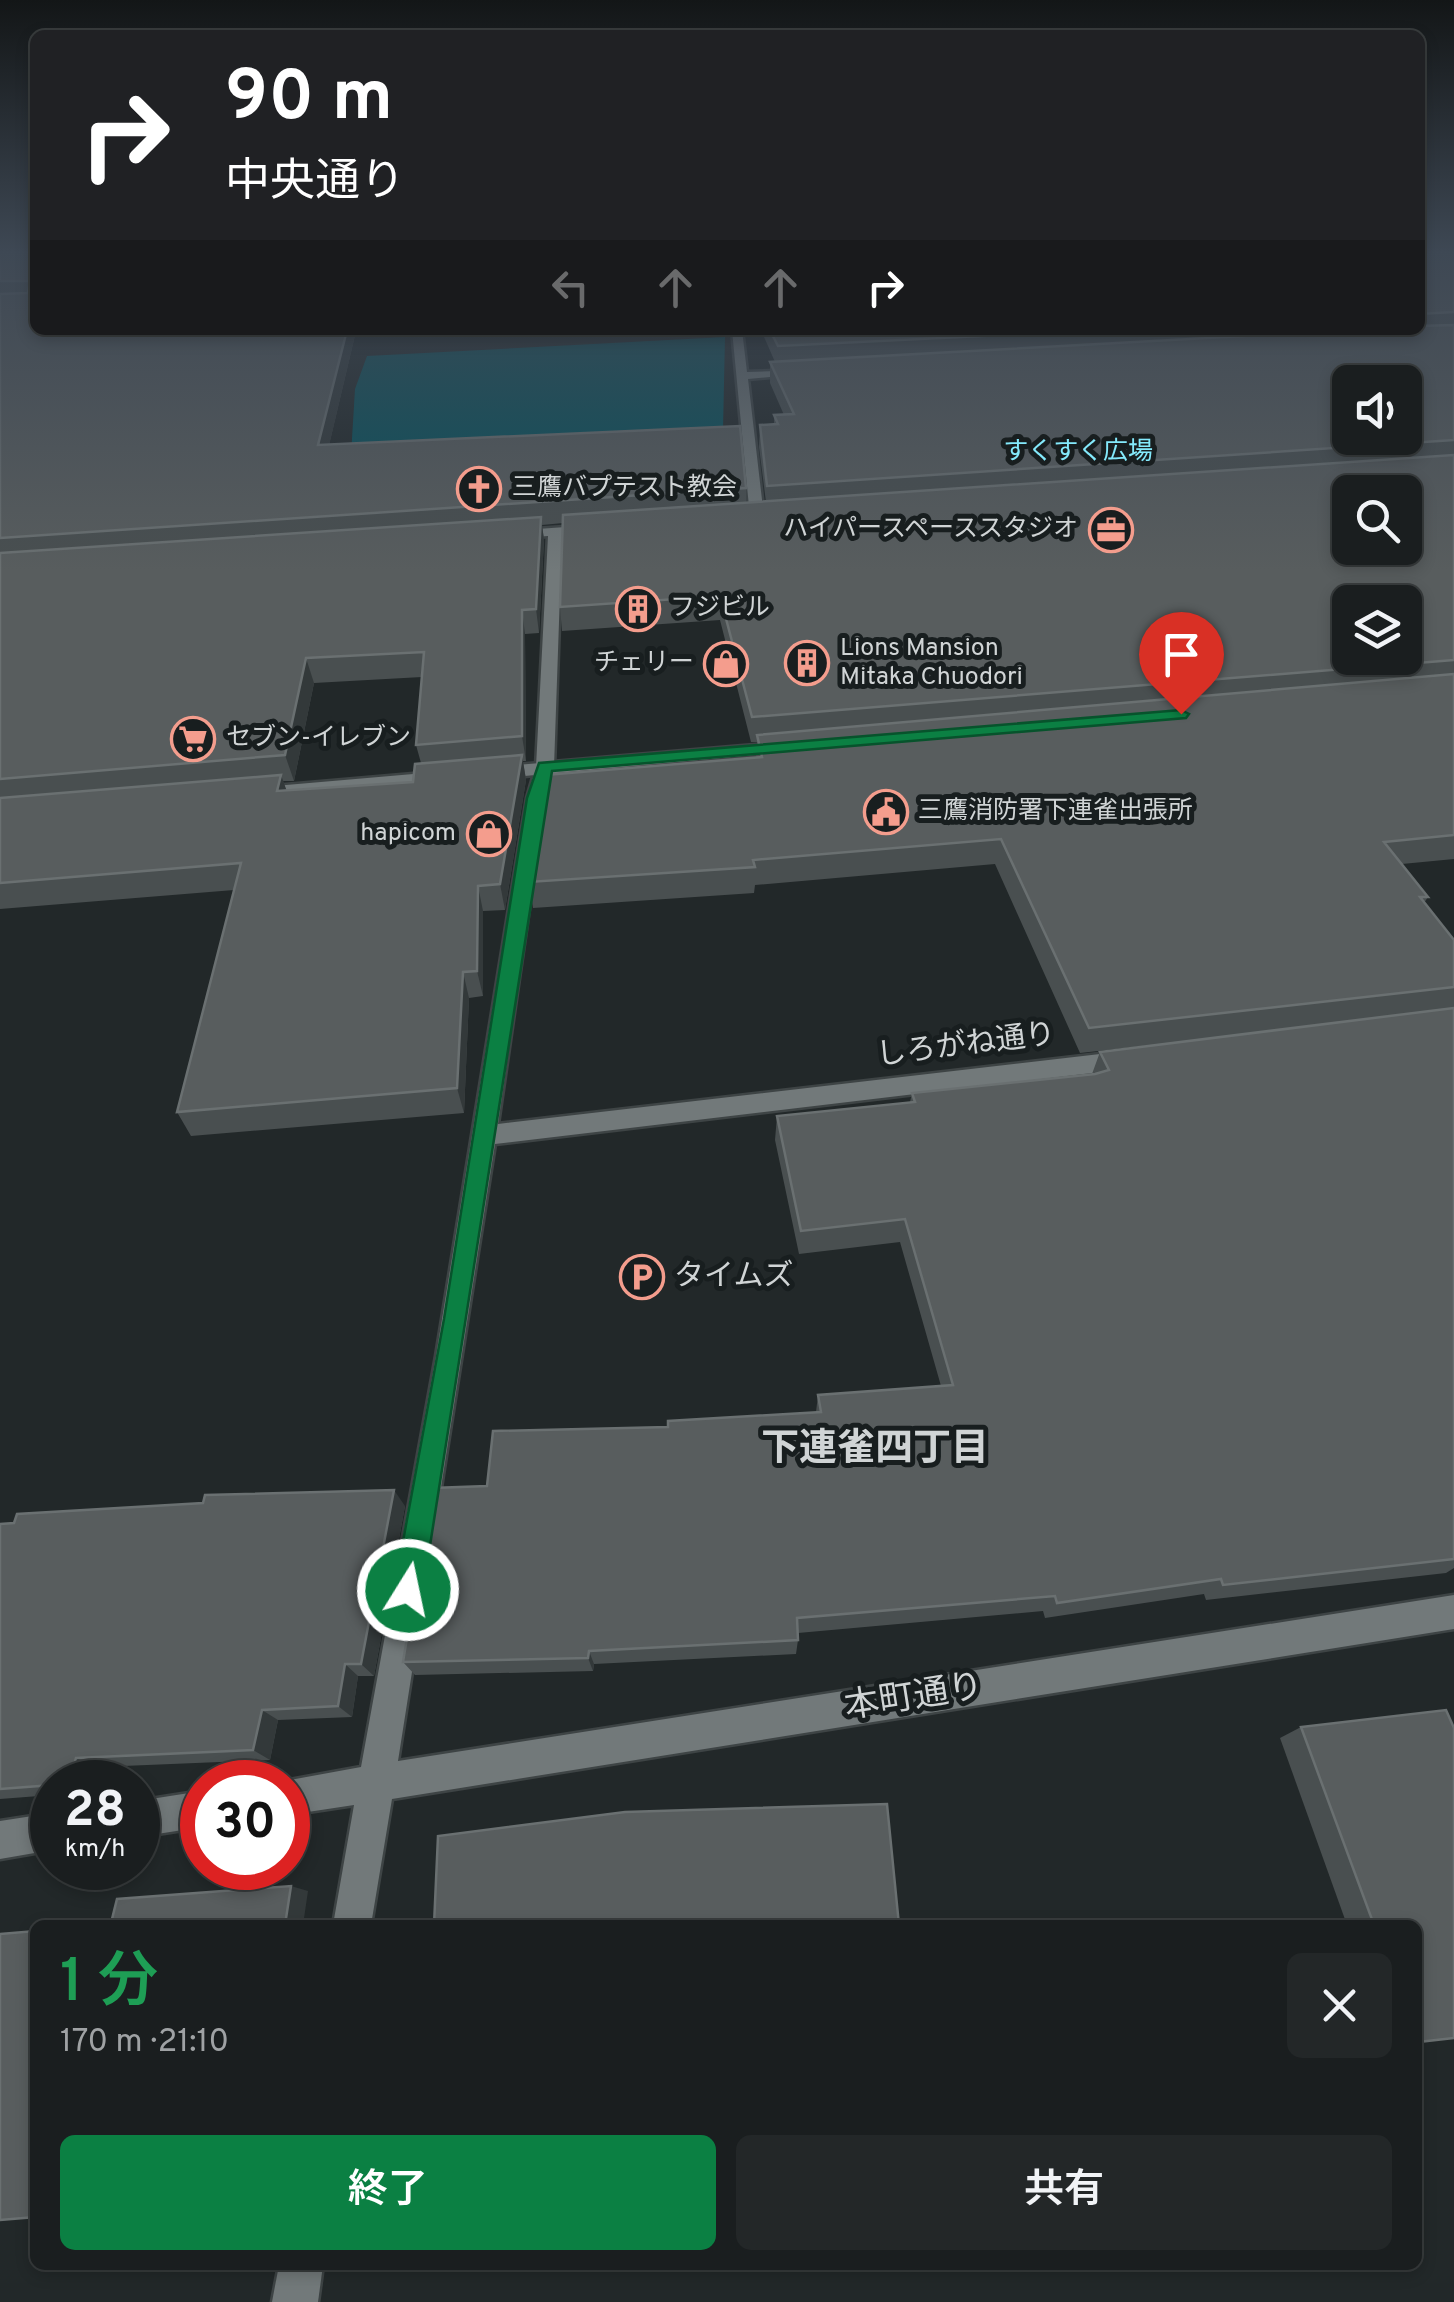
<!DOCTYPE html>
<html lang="ja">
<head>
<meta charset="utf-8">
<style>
	body { margin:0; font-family:Overpass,"Noto Sans JP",sans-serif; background:#232728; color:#f1f3f6; height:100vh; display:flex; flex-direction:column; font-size:38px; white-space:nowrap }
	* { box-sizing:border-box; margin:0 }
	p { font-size:32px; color:#9fa2a4 }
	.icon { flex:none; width:55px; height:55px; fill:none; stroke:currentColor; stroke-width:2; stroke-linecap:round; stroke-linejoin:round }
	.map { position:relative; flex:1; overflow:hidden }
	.sheet { position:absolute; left:30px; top:1920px; width:1392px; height:350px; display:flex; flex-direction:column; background:#1a1e1f; border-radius:15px; box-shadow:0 5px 15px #0003,0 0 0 2px #383c3d }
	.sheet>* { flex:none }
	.top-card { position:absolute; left:30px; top:30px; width:1395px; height:305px; border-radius:15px; box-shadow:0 5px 15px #0003,0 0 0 2px #383c3d; background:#202124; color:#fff; overflow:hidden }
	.tools { position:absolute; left:1332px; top:365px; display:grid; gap:20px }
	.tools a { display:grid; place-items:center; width:90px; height:90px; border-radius:15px; background:#1a1e1f; box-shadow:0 5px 15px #0003,0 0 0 2px #383c3d; font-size:50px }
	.speed { position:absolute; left:30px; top:1760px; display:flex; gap:20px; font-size:50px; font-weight:700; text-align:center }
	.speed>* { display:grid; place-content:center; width:130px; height:130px; border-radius:50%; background:#1a1e1f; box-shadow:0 5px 15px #0003,0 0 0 2px #383c3d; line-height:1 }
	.speed small { font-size:25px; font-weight:400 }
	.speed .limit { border:15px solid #d22; background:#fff; color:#111 }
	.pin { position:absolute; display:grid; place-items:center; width:85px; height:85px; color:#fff; margin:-102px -42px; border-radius:50% 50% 50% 0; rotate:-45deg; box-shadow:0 0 10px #0007 }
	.pin .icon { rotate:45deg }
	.me { position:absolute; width:110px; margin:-55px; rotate:10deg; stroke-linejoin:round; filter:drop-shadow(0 0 8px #0008) }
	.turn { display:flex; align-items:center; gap:35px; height:210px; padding:0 30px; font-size:45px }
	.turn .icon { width:130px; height:130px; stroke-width:2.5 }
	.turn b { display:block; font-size:70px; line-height:85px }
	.lanes { display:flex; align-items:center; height:95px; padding:0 30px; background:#0003; justify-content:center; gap:50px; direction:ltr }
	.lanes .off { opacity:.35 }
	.round { display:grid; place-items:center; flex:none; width:105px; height:105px; border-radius:15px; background:#232728 }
	.headline { display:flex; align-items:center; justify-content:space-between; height:170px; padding:0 30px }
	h1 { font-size:60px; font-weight:600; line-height:75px; color:#1e9e55 }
	.primary-button { display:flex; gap:20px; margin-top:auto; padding:20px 30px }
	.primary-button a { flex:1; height:115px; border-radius:15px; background:#0b8043; color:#fff; font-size:40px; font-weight:600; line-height:115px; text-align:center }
	.primary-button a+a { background:#232728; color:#f1f3f6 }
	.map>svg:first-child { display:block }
	.green { fill:#06525d }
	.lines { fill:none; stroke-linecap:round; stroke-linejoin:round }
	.minor-casing { stroke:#3e4445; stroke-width:5 }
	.tertiary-casing { stroke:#3e4445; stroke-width:5 }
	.minor { fill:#72797a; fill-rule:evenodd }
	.tertiary { fill:#72797a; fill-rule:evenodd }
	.wall { fill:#494f50; fill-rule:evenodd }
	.shaded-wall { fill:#33393a }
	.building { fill:#585d5e; stroke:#6a7071; stroke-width:2.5; fill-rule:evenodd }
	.route { fill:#0b8043; stroke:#07532c; stroke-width:2.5 }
	.labels { text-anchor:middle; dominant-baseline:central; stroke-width:10; stroke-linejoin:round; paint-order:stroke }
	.far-park-label { font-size:25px; fill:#84eafc; stroke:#181e1f }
	.far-poi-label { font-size:25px; fill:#d0d4d5; stroke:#181e1f; text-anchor:start }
	.street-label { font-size:30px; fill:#d0d4d5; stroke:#181e1f }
	.poi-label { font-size:30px; fill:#d0d4d5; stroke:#181e1f; text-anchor:start }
	.near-street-label { font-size:35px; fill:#d0d4d5; stroke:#181e1f }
	.near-neighbourhood-label { font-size:38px; font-weight:bold; fill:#d0d4d5; stroke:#181e1f }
</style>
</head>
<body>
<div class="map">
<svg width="1454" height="2302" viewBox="0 0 1454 2302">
	<rect width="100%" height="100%" fill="#222829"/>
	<path class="green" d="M 725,337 L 723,430 L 351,455 L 355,389 L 367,356 Z"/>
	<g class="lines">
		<defs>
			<g id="minor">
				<path d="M 732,330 L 742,330 L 747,372 L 805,370 L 811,373 L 748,379 L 764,517 L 757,521 L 750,517 Z"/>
				<path d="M 594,525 L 599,526 L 599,532 L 562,535 L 554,767 L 545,798 L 498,1124 L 1126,1051 L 1138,1060 L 1126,1069 L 495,1144 L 398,1761 L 1454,1595 L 1454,1629 L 392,1799 L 371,1925 L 333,1925 L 354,1805 L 288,1815 L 288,1782 L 279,1782 L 361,1767 L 436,1356 L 527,798 L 536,767 L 548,536 L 509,539 L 502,535 L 509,531 Z"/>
				<path d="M 202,1791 L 202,1827 L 138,1837 L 138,1801 Z"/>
				<path d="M 52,1813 L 52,1850 L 0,1859 L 0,1821 Z"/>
				<path d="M 279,2265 L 323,2265 L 318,2302 L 272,2302 Z"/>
			</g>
			<g id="tertiary">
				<path d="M 791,742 L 800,747 L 797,751 L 492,779 L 483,773 L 492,767 Z"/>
				<path d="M 448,771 L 455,773 L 455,781 L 263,799 L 254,793 L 263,787 Z"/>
			</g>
		</defs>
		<use href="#minor" class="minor-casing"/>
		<use href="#tertiary" class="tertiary-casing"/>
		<use href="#minor" class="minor"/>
		<use href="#tertiary" class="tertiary"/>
	</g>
	<g class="wall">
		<path d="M 0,249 L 356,331 L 329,445 L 746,488 L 746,503 L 766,502 L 759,447 L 760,425 L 774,425 L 774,415 L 784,415 L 770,383 L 770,362 L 775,362 L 761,330 L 1420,330 L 1420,249 L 1454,249 L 1454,859 L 1402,864 L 1428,897 L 1424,903 L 1454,940 L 1454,1568 L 1446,1573 L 1206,1600 L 1204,1594 L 1045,1618 L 1043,1611 L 798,1633 L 798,1640 L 796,1654 L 594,1664 L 593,1671 L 415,1675 L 403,1662 L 487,1486 L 668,1427 L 816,1412 L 818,1395 L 941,1386 L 900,1242 L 799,1254 L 775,1140 L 777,1116 L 910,1102 L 912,1093 L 1092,1074 L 1100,1052 L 1225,1037 L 1080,1053 L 995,864 L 755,885 L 754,893 L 533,908 L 529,882 L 756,757 L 757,742 L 751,742 L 720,620 L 562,631 L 560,607 L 563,523 L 542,525 L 544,540 L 539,633 L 525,634 L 526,761 L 523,761 L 526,780 L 505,910 L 483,911 L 483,996 L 469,998 L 464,1113 L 191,1136 L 177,1112 L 234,890 L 0,909 ZM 422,677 L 416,745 L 421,763 L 413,782 L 286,790 L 283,781 L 294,781 L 314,683 Z"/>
		<path d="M 405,1506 L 374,1676 L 358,1676 L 352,1717 L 278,1720 L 270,1760 L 99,1767 L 95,1782 L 52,1782 L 52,1795 L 0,1799 L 0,1524 Z"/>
		<path d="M 1301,1727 L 1418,1925 L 1347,1925 L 1280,1738 Z"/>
	</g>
	<g class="shaded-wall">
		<path d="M 347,330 L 363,330 L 356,331 L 324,467 L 318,445 Z"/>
		<path d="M 541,517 L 544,540 L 539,633 L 536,609 Z"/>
		<path d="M 522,610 L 525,634 L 526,761 L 522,736 Z"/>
		<path d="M 306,658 L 314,683 L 294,781 L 285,755 Z"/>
		<path d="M 522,755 L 526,780 L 505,910 L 500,884 Z"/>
		<path d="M 281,775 L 290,800 L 277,791 Z"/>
		<path d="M 478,886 L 483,911 L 483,996 L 477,971 Z"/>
		<path d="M 463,972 L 469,998 L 464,1113 L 457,1088 Z"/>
		<path d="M 394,1490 L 405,1506 L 374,1676 L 361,1664 Z"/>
		<path d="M 589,1651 L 594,1664 L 593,1671 L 588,1658 Z"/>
		<path d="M 345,1664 L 358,1676 L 352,1717 L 338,1706 Z"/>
		<path d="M 262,1710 L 278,1720 L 270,1760 L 253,1750 Z"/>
		<path d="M 76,1758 L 99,1767 L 95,1782 L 69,1782 Z"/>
		<path d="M 291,1886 L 308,1891 L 303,1925 L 285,1925 Z"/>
	</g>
	<g class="building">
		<path d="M 0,249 L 35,249 L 35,330 L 347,330 L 318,445 L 740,426 L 746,488 L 0,538 L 0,294 L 28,293 L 30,281 L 0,281 Z"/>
		<path d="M 1420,249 L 1454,249 L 1454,312 L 1420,314 Z"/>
		<path d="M 1454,325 L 1454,440 L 767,486 L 760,425 L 778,424 L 774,415 L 794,414 L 770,362 L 1355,330 L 1420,330 L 1420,326 ZM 1350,382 L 1405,382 L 1405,438 L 1350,438 Z"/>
		<path d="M 770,330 L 1104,330 L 778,346 Z"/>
		<path d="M 1454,455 L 1454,660 L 752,717 L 720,596 L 560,607 L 563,515 ZM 1350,492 L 1405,492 L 1405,548 L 1350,548 ZM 1350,602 L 1405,602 L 1405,658 L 1350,658 Z"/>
		<path d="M 541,517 L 536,609 L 522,610 L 522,736 L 416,745 L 424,652 L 306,658 L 285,755 L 0,779 L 0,553 Z"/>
		<path d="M 1454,674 L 1454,835 L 1384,842 L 1428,897 L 1420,897 L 1454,940 L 1454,987 L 1089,1028 L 1001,839 L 753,860 L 755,867 L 529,882 L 545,775 L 762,757 L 757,735 Z"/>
		<path d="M 522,755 L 500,884 L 478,886 L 477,971 L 463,972 L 457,1088 L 177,1112 L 241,863 L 0,883 L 0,798 L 281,775 L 277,791 L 413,782 L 415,764 Z"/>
		<path d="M 1454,1008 L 1454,1559 L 1223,1585 L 1221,1579 L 1057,1603 L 1055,1596 L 797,1618 L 798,1640 L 589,1651 L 588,1658 L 403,1662 L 432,1488 L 487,1486 L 493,1431 L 668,1427 L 668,1421 L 821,1412 L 818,1395 L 953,1385 L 905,1219 L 801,1231 L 777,1116 L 915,1102 L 912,1093 L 1095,1074 L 1109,1070 L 1100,1052 Z"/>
		<path d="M 394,1490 L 361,1664 L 345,1664 L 338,1706 L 262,1710 L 253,1750 L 76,1758 L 69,1782 L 52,1782 L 52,1785 L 0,1789 L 0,1524 L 14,1523 L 17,1514 L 203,1503 L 205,1495 Z"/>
		<path d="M 1446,1710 L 1454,1728 L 1454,2038 L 1418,2042 L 1418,1925 L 1374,1925 L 1301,1727 Z"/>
		<path d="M 887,1804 L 899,1925 L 434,1925 L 438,1836 L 625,1812 Z"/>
		<path d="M 291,1886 L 285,1925 L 95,1925 L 111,1923 L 117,1899 Z"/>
		<path d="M 35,1931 L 35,2217 L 0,2220 L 0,1934 Z"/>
	</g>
	<linearGradient id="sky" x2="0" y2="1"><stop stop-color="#131617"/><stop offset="0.44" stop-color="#3e4854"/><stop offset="1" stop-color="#3e4854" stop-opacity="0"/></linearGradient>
	<rect width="1454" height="571" fill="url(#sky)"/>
	<path class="route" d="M 1181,710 L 1189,714 L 1186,718 L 552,771 L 423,1590 L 419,1600 L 408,1604 L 398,1600 L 394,1590 L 444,1319 L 527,798 L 539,763 Z"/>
	<defs>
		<symbol id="church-ring" viewBox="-11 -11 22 22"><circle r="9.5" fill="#181e1f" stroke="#f49d8d" stroke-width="1.5"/><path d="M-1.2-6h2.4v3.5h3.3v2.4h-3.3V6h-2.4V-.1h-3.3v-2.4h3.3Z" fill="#f49d8d"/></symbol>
		<symbol id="office-ring" viewBox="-11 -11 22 22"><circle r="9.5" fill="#181e1f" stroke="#f49d8d" stroke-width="1.5"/><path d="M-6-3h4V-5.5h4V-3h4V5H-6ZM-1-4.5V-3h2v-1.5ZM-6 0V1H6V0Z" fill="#f49d8d"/></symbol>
		<symbol id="building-ring" viewBox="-11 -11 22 22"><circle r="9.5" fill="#181e1f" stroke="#f49d8d" stroke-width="1.5"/><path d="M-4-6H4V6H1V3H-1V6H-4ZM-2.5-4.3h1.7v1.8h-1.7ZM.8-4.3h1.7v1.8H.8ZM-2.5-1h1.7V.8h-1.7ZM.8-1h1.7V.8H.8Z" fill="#f49d8d"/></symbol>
		<symbol id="shop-ring" viewBox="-11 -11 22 22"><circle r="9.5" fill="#181e1f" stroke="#f49d8d" stroke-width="1.5"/><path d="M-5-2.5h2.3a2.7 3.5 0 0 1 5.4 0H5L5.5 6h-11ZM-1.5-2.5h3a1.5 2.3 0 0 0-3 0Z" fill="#f49d8d"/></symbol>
		<symbol id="supermarket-ring" viewBox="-11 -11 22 22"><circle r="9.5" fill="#181e1f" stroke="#f49d8d" stroke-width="1.5"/><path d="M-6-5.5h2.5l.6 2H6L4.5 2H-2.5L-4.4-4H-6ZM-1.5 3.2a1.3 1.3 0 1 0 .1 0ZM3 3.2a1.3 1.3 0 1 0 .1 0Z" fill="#f49d8d"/></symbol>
		<symbol id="civic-ring" viewBox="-11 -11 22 22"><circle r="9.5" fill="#181e1f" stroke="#f49d8d" stroke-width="1.5"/><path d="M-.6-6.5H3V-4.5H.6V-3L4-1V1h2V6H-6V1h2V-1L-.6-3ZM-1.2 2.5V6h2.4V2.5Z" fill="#f49d8d"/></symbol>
		<symbol id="parking-ring" viewBox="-11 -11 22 22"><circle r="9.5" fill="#181e1f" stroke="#f49d8d" stroke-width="1.5"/><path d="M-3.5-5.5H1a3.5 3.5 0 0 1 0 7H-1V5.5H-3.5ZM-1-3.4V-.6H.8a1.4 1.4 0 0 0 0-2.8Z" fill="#f49d8d"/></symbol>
	</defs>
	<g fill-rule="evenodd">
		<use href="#church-ring" x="454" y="464" width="50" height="50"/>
		<use href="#office-ring" x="1086" y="505" width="50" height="50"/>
		<use href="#building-ring" x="613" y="584" width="50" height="50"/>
		<use href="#building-ring" x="782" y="638" width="50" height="50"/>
		<use href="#shop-ring" x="701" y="639" width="50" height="50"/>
		<use href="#supermarket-ring" x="168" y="714" width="50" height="50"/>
		<use href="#civic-ring" x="861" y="787" width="50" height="50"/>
		<use href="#shop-ring" x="464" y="809" width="50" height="50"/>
		<use href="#parking-ring" x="617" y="1252" width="50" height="50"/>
	</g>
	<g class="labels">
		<g class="far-park-label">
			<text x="1078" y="453">すくすく広場</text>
		</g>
		<g class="far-poi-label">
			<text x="512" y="489">三鷹バプテスト教会</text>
			<text x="1078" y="530" text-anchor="end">ハイパースペーススタジオ</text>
			<text x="670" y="609">フジビル</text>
			<text x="840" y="649">Lions Mansion<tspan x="840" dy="29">Mitaka Chuodori</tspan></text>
			<text x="694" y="664" text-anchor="end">チェリー</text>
			<text x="226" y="739">セブン-イレブン</text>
			<text x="918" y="812">三鷹消防署下連雀出張所</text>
			<text x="456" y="834" text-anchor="end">hapicom</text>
		</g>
		<g class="street-label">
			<text transform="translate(966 1046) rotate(-7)">しろがね通り</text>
		</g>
		<g class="poi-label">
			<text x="674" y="1277">タイムズ</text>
		</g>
		<g class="near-street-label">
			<text transform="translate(914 1698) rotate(-9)">本町通り</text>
		</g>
		<g class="near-neighbourhood-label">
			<text x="875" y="1450">下連雀四丁目</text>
		</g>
	</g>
</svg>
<div class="tools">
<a><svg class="icon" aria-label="sound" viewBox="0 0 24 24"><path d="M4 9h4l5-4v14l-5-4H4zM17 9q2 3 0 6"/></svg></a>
<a><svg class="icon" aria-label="search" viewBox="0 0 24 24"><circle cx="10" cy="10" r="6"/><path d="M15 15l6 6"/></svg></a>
<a><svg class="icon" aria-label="layers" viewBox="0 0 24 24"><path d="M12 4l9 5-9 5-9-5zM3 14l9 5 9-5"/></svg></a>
</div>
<div class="speed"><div>28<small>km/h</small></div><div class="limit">30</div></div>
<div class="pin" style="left:1181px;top:714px;background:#d93025"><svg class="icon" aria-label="arrive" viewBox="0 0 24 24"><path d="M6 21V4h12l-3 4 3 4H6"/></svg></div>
<svg class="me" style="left:408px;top:1590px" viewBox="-20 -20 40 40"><circle r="17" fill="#0b8043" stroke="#fff" stroke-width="3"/><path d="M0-11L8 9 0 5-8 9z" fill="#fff"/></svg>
<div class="top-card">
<div class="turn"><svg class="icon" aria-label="right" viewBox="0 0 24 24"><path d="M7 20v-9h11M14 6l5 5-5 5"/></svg><div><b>90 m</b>中央通り</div></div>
<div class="lanes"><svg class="icon off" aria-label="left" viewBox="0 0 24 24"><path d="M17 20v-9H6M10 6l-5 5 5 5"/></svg><svg class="icon off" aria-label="ahead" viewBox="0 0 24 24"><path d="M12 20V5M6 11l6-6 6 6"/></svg><svg class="icon off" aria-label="ahead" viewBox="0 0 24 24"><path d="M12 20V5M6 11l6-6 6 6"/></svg><svg class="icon" aria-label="right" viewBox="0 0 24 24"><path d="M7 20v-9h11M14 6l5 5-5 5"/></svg></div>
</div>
<section class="sheet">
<div class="headline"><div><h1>1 分</h1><p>170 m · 21:10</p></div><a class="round"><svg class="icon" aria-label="close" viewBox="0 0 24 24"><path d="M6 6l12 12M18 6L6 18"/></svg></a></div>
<div class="primary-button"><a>終了</a><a>共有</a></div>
</section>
</div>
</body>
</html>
